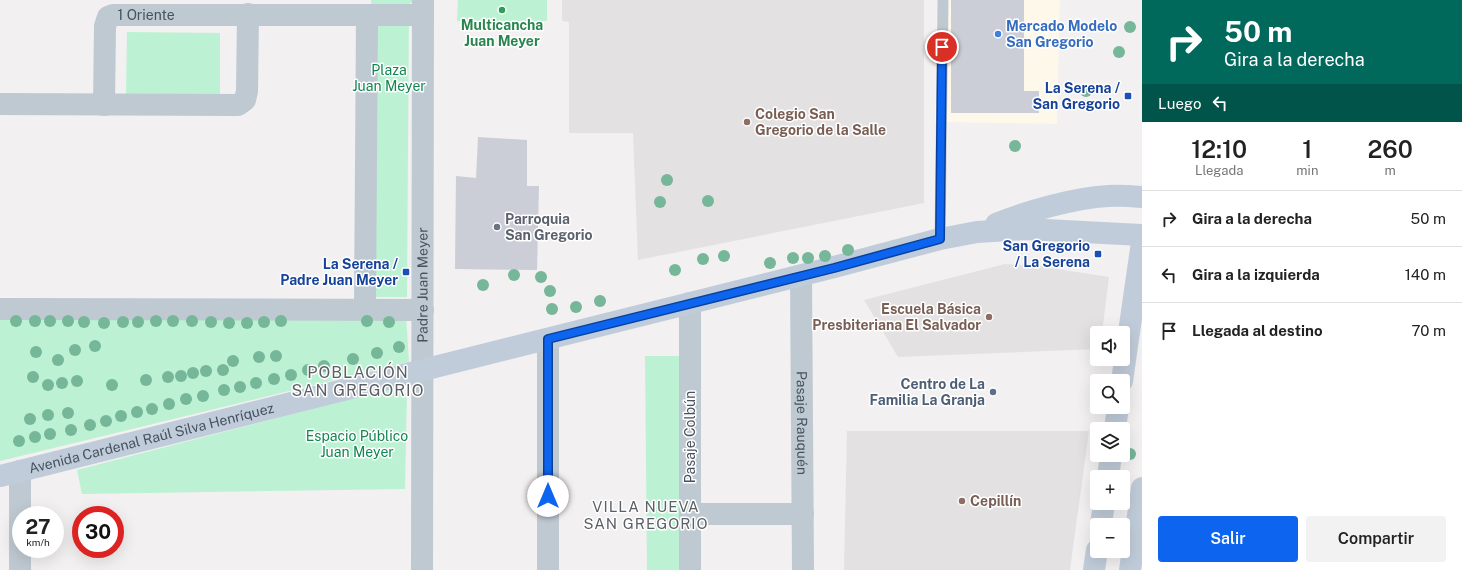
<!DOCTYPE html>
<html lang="es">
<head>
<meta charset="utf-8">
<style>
	body { margin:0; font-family:"Public Sans",sans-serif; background:#f2f2f2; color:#222; height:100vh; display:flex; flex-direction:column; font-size:15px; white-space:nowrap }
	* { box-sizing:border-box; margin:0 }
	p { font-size:13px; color:#767676 }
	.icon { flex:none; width:22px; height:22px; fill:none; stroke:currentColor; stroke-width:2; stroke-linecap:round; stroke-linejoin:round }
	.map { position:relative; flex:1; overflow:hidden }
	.details { display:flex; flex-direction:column; background:#fff; width:320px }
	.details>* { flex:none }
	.guide { background:#00695c; color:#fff; overflow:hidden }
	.controls { position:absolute; left:1090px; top:326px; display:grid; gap:8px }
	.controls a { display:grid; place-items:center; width:40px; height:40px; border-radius:4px; background:#fff; box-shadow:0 4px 16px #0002; font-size:20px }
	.speed { position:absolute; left:12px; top:506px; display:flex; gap:8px; font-size:20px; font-weight:700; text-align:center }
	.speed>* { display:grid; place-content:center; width:52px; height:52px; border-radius:50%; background:#fff; box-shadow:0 4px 16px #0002; line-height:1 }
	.speed small { font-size:10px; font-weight:400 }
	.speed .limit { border:6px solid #d22; background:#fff; color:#111 }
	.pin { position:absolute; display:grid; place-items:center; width:34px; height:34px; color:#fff; margin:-17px; border:2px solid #fff; border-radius:50%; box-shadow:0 1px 4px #0007 }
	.me { position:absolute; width:44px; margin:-22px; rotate:0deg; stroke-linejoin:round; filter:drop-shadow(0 0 3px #0008) }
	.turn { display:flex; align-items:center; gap:14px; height:84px; padding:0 16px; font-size:18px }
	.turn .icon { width:52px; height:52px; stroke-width:2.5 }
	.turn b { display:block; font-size:28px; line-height:34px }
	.then { display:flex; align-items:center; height:38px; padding:0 16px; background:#0003; gap:8px; font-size:15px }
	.eta { display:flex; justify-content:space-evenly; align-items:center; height:68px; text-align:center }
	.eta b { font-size:24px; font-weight:600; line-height:28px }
	.action { display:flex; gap:8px; margin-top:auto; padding:8px 16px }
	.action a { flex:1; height:46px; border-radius:4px; background:#0d64ef; color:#fff; font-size:16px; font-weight:600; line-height:46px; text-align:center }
	.action a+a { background:#f2f2f2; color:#222 }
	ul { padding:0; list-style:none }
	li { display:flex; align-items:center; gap:12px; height:56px; padding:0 16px; border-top:1px solid #e0e0e0 }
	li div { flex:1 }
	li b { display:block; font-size:15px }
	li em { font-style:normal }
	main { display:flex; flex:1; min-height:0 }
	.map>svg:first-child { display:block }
	.commercial { fill:#fdf8e9 }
	.education { fill:#e3e1e1 }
	.green { fill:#bcf2d3 }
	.building { fill:#cbced6 }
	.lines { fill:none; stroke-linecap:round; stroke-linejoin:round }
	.service { stroke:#bfc9d2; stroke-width:11 }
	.minor { stroke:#bfc9d2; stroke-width:22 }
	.tertiary { stroke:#bfc9d2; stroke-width:22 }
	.secondary { stroke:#c1ccda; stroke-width:22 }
	.tree { fill:#76b699 }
	.route-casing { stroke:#08419b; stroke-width:10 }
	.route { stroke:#0d64ef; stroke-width:7 }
	.leisure-dot { fill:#2e9e5b; stroke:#fff; stroke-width:1.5 }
	.shop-dot { fill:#3f7fe0; stroke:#fff; stroke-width:1.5 }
	.transit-dot { fill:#1a4fb4; stroke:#fff; stroke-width:1.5 }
	.education-dot { fill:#8d6e63; stroke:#fff; stroke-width:1.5 }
	.worship-dot { fill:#6b7280; stroke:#fff; stroke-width:1.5 }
	.service-dot { fill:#5c6f8a; stroke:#fff; stroke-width:1.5 }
	.labels { text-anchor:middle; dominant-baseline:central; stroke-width:3; stroke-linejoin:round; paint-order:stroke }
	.street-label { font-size:14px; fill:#46525f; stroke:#fff }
	.leisure-label { font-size:14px; font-weight:bold; fill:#27864d; stroke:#fff }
	.shop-label { font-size:14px; font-weight:bold; fill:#366cbe; stroke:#fff; text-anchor:start }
	.park-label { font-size:14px; fill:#118651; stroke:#fff }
	.transit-label { font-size:14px; font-weight:bold; fill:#164399; stroke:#fff; text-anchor:end }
	.education-label { font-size:14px; font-weight:bold; fill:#785e54; stroke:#fff; text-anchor:start }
	.worship-label { font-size:14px; font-weight:bold; fill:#5b616d; stroke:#fff; text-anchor:start }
	.service-label { font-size:14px; font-weight:bold; fill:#4e5e75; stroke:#fff; text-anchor:end }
	.neighbourhood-label { font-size:15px; letter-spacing:1px; fill:#5c5f65; stroke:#fff }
	.quarter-label { font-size:16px; letter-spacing:1px; fill:#5c5f65; stroke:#fff }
</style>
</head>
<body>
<main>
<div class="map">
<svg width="1142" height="570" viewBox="0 0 1142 570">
	<rect width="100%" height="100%" fill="#f2f0f0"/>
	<path class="commercial" d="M 937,0 L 1060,0 L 1057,124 L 935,122 Z"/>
	<g class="education">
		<path d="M 562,0 L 924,0 L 924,203 L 638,260 L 633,133 L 569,133 L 569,22 L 562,21 Z"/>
		<path d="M 1005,264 L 1038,266 L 1109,277 L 1102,333 L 1097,333 L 1097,349 L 898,357 L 864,300 Z"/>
		<path d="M 847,431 L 1089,431 L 1070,570 L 844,570 Z"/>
	</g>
	<g class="green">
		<path d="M 371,0 L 416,0 L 409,4 L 407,297 L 369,297 Z"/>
		<path d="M 458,0 L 547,0 L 547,21 L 457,21 Z"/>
		<path d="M 127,32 L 220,33 L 220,95 L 126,95 Z"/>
		<path d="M 0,313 L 406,314 L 409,362 L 0,461 Z"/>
		<path d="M 645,356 L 679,356 L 682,570 L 647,570 Z"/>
		<path d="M 392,388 L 402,391 L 407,395 L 405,489 L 82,494 L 77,470 Z"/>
	</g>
	<g class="building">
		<path d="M 951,0 L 1024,0 L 1024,91 L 1039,91 L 1039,113 L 951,113 Z"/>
		<path d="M 478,137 L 527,140 L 527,186 L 539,186 L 537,270 L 455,269 L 456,176 L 476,178 Z"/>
	</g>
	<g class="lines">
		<path class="service" d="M 940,239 L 943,0"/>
		<g class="minor">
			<path d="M 0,104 L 238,105 L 245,100 L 247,91 L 248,14"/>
			<path id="s1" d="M 104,105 L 105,26 L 108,17 L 113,15 L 423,15"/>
			<path id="s2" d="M 801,276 L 803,570"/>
			<path d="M 0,309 L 423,310"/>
			<path d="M 365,309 L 367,15"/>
			<path d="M 548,339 L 548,570"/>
			<path d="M 690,514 L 803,514"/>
			<path d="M 20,570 L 20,471"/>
			<path d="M 690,570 L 690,303"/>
		</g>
		<path class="tertiary" id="s3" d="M 422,570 L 423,0"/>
		<g class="secondary">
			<path d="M 996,224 C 1028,211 1074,198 1108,196 C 1119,195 1131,196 1142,197"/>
			<path d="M 1122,381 L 1142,242"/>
			<path d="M 1115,429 L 1118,407"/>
			<path id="s4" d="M 0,476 L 834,267 L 940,239 L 977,232 L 1026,229 L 1142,235"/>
			<path d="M 1108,477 L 1111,455"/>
			<path d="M 1101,525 L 1104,503"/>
			<path d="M 1094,570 L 1097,550"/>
			<path d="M 1130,570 L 1142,488"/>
		</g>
	</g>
	<g class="tree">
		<circle cx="1130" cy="27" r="6"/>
		<circle cx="1119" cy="52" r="6"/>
		<circle cx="1086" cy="91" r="6"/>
		<circle cx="1015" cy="146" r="6"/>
		<circle cx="667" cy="180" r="6"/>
		<circle cx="708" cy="201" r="6"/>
		<circle cx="660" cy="202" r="6"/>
		<circle cx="848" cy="250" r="6"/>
		<circle cx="724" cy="256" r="6"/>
		<circle cx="825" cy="256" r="6"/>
		<circle cx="793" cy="258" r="6"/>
		<circle cx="808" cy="258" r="6"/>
		<circle cx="703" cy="259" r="6"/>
		<circle cx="770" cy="263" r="6"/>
		<circle cx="675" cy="270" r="6"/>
		<circle cx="514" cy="275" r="6"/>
		<circle cx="541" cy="277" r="6"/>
		<circle cx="483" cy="285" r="6"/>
		<circle cx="550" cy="291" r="6"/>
		<circle cx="600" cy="301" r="6"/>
		<circle cx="576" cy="307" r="6"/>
		<circle cx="552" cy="309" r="6"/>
		<circle cx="16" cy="321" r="6"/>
		<circle cx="35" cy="321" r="6"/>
		<circle cx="50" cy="321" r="6"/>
		<circle cx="68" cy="321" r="6"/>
		<circle cx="156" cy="321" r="6"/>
		<circle cx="173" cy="321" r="6"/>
		<circle cx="192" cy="321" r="6"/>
		<circle cx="281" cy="321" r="6"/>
		<circle cx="367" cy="321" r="6"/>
		<circle cx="84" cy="322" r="6"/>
		<circle cx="123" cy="322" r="6"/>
		<circle cx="138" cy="322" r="6"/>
		<circle cx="211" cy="322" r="6"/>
		<circle cx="264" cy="322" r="6"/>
		<circle cx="389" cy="322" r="6"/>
		<circle cx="104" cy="323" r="6"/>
		<circle cx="229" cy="323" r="6"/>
		<circle cx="247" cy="323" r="6"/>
		<circle cx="95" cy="346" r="6"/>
		<circle cx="399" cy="347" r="6"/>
		<circle cx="75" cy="350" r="6"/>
		<circle cx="36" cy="352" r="6"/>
		<circle cx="377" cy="353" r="6"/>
		<circle cx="276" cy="356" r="6"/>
		<circle cx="259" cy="357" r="6"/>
		<circle cx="353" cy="359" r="6"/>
		<circle cx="58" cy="360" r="6"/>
		<circle cx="233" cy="361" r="6"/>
		<circle cx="324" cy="366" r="6"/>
		<circle cx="223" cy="370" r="6"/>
		<circle cx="308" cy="370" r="6"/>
		<circle cx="206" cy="371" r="6"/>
		<circle cx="193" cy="373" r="6"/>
		<circle cx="291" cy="375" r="6"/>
		<circle cx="181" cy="376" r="6"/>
		<circle cx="33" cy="377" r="6"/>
		<circle cx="168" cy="377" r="6"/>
		<circle cx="274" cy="379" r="6"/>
		<circle cx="146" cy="380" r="6"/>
		<circle cx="77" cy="381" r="6"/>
		<circle cx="62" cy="383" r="6"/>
		<circle cx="256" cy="383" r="6"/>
		<circle cx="48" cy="385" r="6"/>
		<circle cx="112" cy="385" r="6"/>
		<circle cx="240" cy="387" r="6"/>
		<circle cx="224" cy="390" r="6"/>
		<circle cx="203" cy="396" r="6"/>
		<circle cx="186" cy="399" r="6"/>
		<circle cx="169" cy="404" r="6"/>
		<circle cx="152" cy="409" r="6"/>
		<circle cx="137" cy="412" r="6"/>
		<circle cx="68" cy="413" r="6"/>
		<circle cx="48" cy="415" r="6"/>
		<circle cx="121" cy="416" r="6"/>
		<circle cx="30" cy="419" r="6"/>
		<circle cx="106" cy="421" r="6"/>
		<circle cx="90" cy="425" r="6"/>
		<circle cx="71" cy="430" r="6"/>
		<circle cx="50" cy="434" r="6"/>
		<circle cx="35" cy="437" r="6"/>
		<circle cx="19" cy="441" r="6"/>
		<circle cx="1130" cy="454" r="6"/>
	</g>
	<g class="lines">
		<defs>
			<path id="route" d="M 548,496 L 548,339 L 834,268 L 940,239 L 942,47"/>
		</defs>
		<use href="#route" class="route-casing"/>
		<use href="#route" class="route"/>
	</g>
	<circle class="leisure-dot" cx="502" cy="10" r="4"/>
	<circle class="shop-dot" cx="998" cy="34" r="4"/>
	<g class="transit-dot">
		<rect x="1124" y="92" width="8" height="8" rx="2"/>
		<rect x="1094" y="250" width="8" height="8" rx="2"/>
		<rect x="402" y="268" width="8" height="8" rx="2"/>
	</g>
	<g class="education-dot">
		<circle cx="747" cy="122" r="4"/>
		<circle cx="989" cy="317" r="4"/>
		<circle cx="962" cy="501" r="4"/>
	</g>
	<circle class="worship-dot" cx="497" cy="227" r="4"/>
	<circle class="service-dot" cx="993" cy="392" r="4"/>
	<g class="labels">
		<g class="street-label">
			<text stroke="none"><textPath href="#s1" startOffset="127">1 Oriente</textPath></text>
			<text stroke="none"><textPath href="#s3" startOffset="285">Padre Juan Meyer</textPath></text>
			<text stroke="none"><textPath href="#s2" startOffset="147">Pasaje Rauquén</textPath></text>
			<text transform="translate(690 437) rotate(-90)">Pasaje Colbún</text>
			<text stroke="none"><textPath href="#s4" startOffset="156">Avenida Cardenal Raúl Silva Henríquez</textPath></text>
		</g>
		<g class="leisure-label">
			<text x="502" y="25">Multicancha<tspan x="502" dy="16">Juan Meyer</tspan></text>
		</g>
		<g class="shop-label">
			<text x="1006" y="26">Mercado Modelo<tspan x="1006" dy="16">San Gregorio</tspan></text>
		</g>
		<g class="park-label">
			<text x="389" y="70">Plaza<tspan x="389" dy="16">Juan Meyer</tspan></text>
			<text x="357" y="436">Espacio Público<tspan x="357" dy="16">Juan Meyer</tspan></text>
		</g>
		<g class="transit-label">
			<text x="1120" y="88">La Serena /<tspan x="1120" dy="16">San Gregorio</tspan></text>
			<text x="1090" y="246">San Gregorio<tspan x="1090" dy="16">/ La Serena</tspan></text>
			<text x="398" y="264">La Serena /<tspan x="398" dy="16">Padre Juan Meyer</tspan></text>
		</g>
		<g class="education-label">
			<text x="755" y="114">Colegio San<tspan x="755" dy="16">Gregorio de la Salle</tspan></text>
			<text x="981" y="309" text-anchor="end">Escuela Básica<tspan x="981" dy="16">Presbiteriana El Salvador</tspan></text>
			<text x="970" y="501">Cepillín</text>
		</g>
		<g class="worship-label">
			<text x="505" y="219">Parroquia<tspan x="505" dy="16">San Gregorio</tspan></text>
		</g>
		<g class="service-label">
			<text x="985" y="384">Centro de La<tspan x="985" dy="16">Familia La Granja</tspan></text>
		</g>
		<g class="neighbourhood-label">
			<text x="646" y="506">VILLA NUEVA<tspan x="646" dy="17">SAN GREGORIO</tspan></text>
		</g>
		<g class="quarter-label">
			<text x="358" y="372">POBLACIÓN<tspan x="358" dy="18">SAN GREGORIO</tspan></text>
		</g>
	</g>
</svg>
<div class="controls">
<a><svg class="icon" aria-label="sound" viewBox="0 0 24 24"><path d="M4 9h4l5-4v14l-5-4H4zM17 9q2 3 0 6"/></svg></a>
<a><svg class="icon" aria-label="search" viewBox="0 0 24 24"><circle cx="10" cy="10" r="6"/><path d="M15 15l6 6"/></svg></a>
<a><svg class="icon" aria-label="layers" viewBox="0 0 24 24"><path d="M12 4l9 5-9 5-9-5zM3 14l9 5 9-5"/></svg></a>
<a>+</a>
<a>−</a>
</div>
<div class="speed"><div>27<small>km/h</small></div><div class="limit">30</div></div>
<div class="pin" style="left:942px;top:47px;background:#d93025"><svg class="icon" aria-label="arrive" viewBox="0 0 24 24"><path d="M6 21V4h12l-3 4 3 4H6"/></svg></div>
<svg class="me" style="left:548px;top:496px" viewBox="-20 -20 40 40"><circle r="19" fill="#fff"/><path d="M0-13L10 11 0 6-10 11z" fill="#0d64ef"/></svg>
</div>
<section class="details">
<div class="guide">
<div class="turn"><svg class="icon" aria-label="right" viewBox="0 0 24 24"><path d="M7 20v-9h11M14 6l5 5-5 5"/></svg><div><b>50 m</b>Gira a la derecha</div></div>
<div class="then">Luego<svg class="icon" aria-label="left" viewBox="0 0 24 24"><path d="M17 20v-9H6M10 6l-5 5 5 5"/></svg></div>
</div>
<div class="eta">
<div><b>12:10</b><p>Llegada</p></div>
<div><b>1</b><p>min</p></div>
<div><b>260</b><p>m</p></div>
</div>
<ul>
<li><svg class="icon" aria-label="right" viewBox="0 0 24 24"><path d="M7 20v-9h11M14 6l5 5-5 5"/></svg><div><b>Gira a la derecha</b></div><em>50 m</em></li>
<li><svg class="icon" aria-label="left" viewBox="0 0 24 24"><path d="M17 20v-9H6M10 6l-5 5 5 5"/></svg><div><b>Gira a la izquierda</b></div><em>140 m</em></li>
<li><svg class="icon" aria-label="arrive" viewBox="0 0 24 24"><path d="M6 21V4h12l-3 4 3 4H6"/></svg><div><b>Llegada al destino</b></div><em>70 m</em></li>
</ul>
<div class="action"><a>Salir</a><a>Compartir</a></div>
</section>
</main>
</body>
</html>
